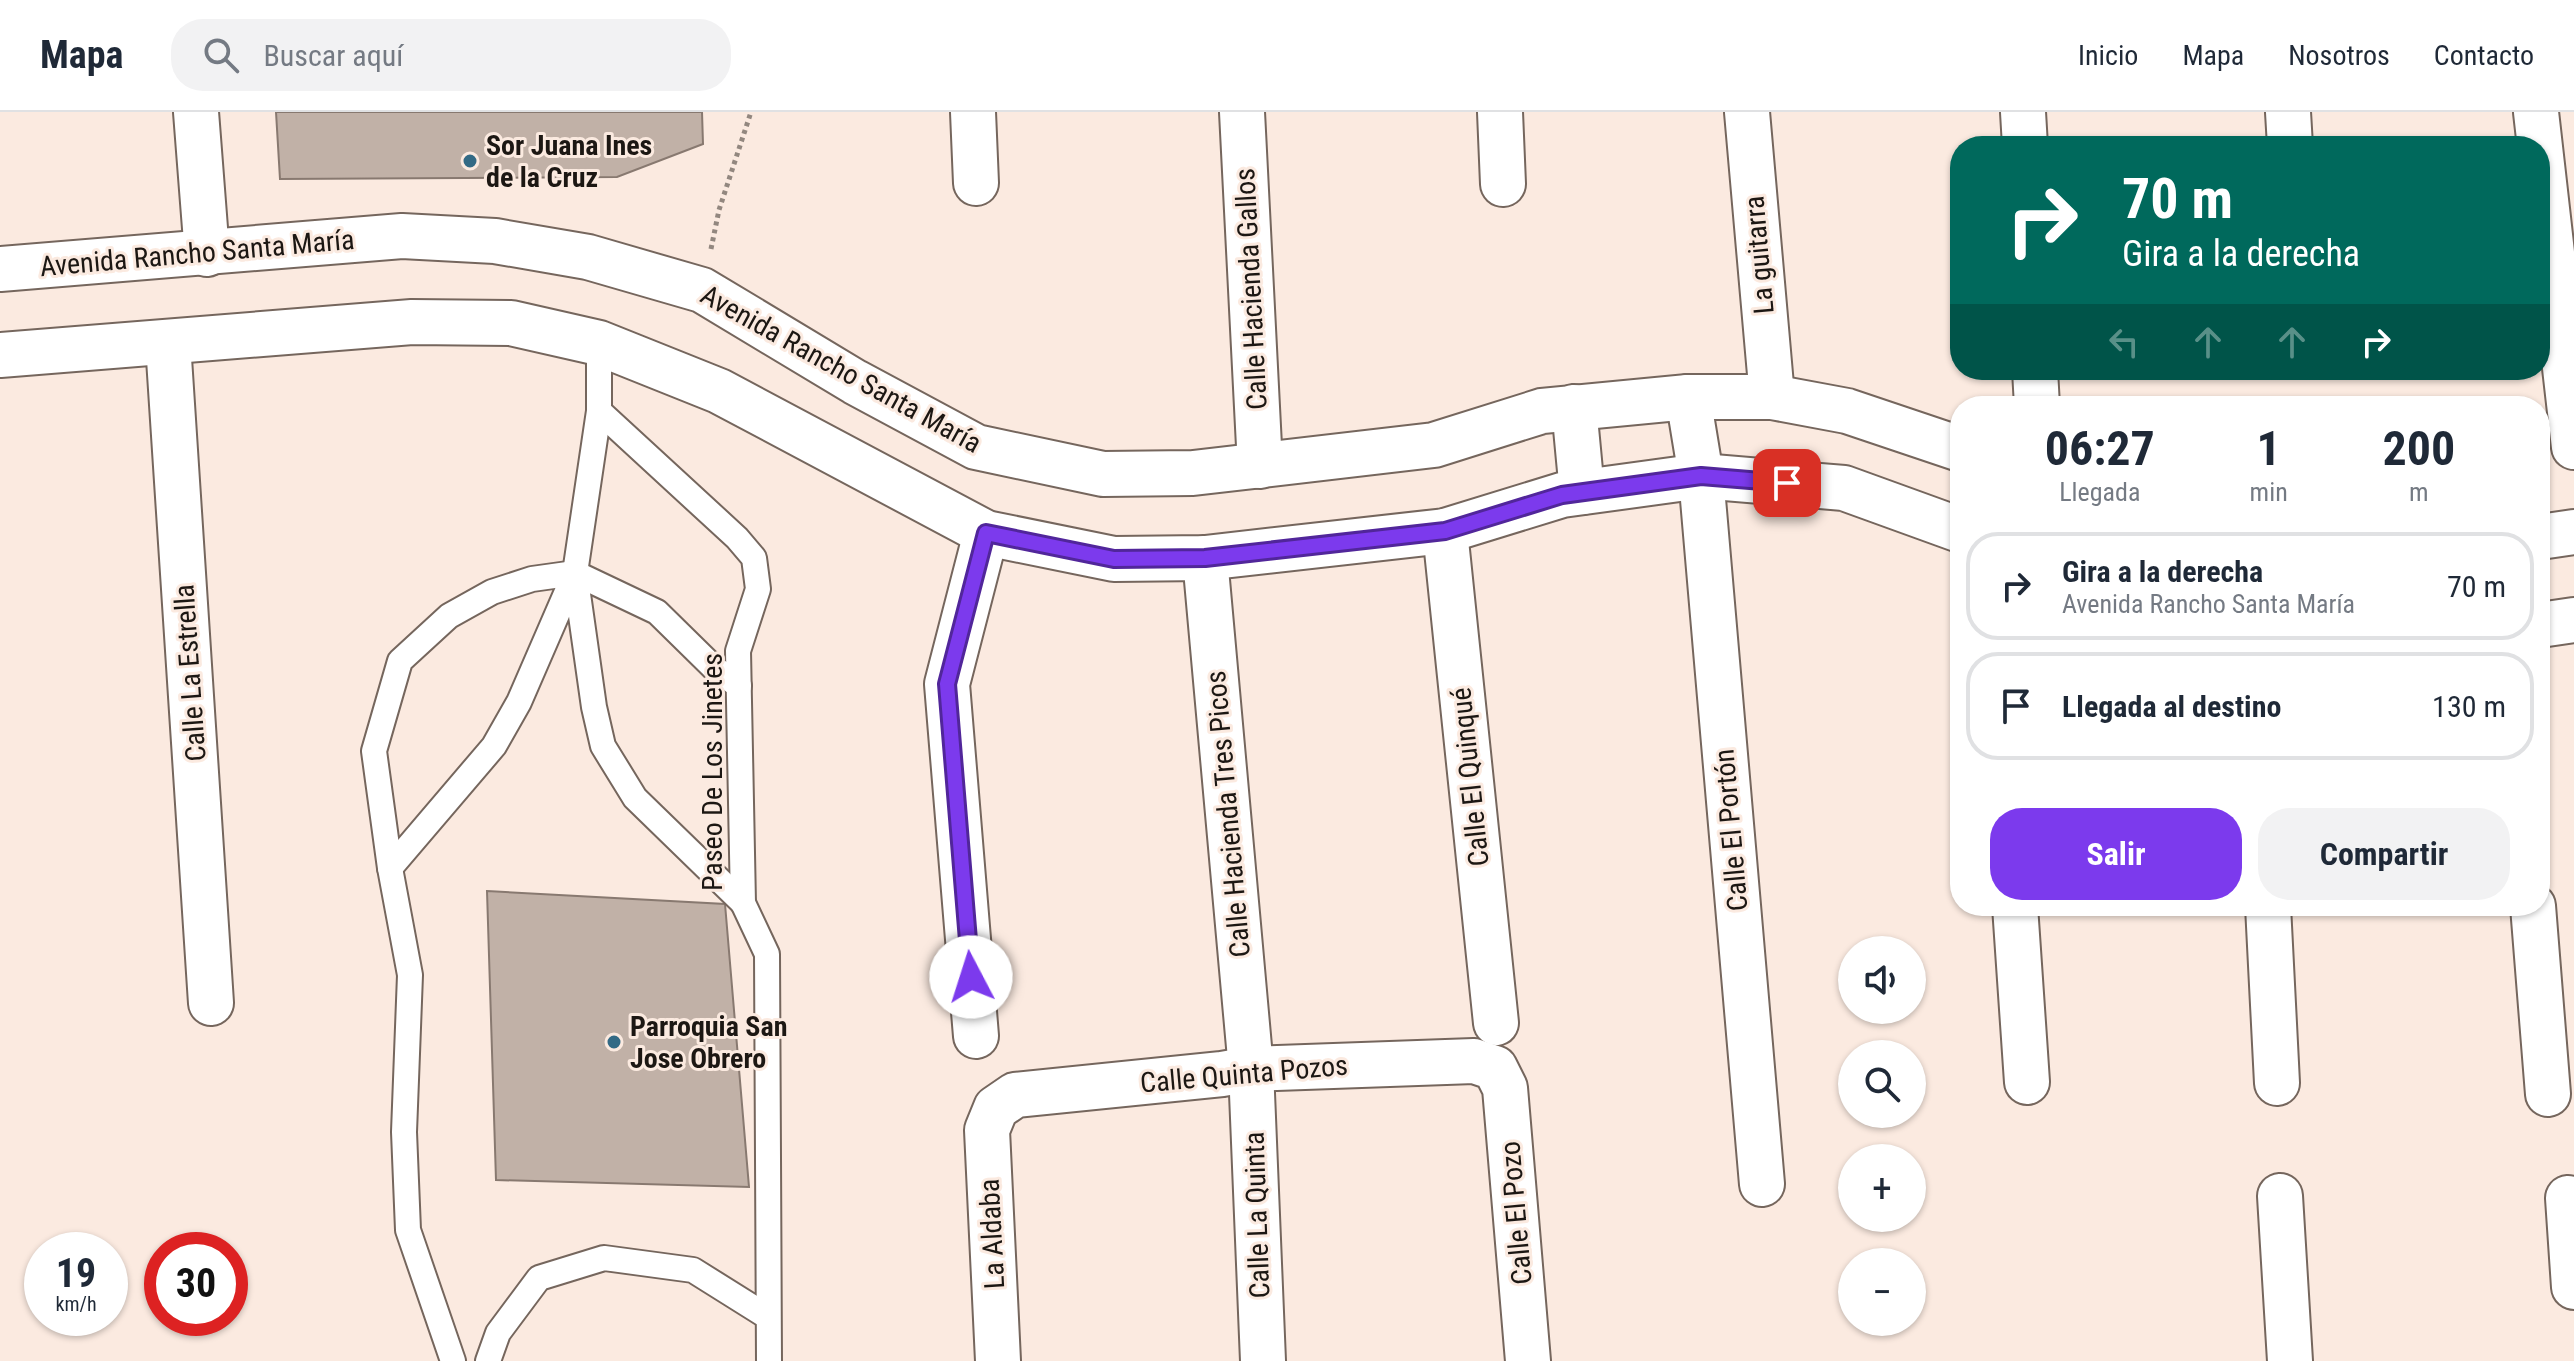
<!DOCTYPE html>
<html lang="es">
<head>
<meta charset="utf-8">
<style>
	body { margin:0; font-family:"Roboto Condensed",sans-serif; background:#f2f2f3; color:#1f2937; height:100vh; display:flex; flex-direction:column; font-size:30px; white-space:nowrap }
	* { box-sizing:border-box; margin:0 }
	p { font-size:26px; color:#747a83 }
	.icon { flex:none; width:44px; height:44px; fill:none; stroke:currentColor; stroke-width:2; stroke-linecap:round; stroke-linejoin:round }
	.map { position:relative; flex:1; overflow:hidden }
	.sheet { position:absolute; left:1950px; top:284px; width:600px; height:520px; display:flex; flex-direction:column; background:#fff; border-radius:32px; box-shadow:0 2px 6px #0004 }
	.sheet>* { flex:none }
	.guide { position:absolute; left:1950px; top:24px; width:600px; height:244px; border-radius:32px; box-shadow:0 2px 6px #0004; background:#00695c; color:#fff; overflow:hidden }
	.buttons { position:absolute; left:1838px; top:824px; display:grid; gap:16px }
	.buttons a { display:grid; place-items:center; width:88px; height:88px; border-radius:50%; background:#fff; box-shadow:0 2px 6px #0004; font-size:40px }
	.speed { position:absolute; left:24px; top:1120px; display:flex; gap:16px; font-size:40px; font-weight:700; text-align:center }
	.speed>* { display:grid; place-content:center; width:104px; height:104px; border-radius:50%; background:#fff; box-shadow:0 2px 6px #0004; line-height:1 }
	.speed small { font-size:20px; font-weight:400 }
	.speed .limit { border:12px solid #d22; background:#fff; color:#111 }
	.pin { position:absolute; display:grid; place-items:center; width:68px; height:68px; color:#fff; margin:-34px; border-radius:16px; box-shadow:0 4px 12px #0006 }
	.me { position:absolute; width:88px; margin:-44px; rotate:355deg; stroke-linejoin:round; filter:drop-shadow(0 0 6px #0008) }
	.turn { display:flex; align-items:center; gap:28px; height:168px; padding:0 40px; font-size:36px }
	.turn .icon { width:104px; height:104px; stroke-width:2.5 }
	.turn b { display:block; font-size:56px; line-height:68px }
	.lanes { display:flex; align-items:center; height:76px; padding:0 40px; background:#0003; justify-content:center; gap:40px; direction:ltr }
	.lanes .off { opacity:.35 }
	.eta { display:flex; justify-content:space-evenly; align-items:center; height:136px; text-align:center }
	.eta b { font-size:48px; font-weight:700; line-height:56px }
	.primary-button { display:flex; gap:16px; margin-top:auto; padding:16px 40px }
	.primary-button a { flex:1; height:92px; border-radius:32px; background:#7c3aed; color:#fff; font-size:32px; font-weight:700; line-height:92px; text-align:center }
	.primary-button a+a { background:#f2f2f3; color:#1f2937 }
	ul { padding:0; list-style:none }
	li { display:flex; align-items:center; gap:24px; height:108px; margin:0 16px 12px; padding:0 24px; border:4px solid #e0e1e3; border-radius:32px }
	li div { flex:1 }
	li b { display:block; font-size:30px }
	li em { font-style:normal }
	header { display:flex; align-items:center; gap:48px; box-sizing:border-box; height:112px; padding:0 40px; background:#fff; border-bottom:2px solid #e0e1e3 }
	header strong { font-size:38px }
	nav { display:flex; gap:44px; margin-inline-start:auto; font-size:28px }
	.search { width:560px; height:72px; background:#f2f2f3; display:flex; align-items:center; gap:20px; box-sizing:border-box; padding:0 28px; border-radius:32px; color:#747a83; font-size:30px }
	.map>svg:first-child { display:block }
	.building { fill:#c1b1a7; stroke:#887970; stroke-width:2 }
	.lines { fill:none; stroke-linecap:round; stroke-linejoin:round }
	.lane-casing { stroke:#75665d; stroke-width:28 }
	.street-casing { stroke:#75665d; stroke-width:48 }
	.secondary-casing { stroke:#75665d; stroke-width:48 }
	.path { stroke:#92877f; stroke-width:5; stroke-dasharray:4 4; stroke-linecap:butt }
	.lane { stroke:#fff; stroke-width:24 }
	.street { stroke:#fff; stroke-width:44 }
	.secondary { stroke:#fff; stroke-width:44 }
	.route-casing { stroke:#51269a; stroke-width:20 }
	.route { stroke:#7c3aed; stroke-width:14 }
	.poi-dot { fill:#336a85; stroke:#fbeae0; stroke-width:3 }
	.labels { text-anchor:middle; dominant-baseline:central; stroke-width:6; stroke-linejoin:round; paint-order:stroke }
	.poi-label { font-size:28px; font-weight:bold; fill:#1c1713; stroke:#fbeae0; text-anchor:start }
	.street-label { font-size:28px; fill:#1c1713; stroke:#fbeae0 }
</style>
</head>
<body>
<header>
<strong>Mapa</strong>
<div class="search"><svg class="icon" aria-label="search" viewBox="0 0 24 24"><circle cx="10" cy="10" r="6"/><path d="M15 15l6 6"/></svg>Buscar aquí</div>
<nav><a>Inicio</a><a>Mapa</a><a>Nosotros</a><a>Contacto</a></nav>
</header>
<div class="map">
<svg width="2574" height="1249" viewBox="0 0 2574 1249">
	<rect width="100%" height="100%" fill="#fbeae0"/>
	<g class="building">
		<path d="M 276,0 L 702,0 L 703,32 L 617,65 L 280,67 Z"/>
		<path d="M 487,779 L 725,792 L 749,1075 L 496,1068 Z"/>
	</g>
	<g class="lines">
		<defs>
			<g id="lane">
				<path d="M 599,231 L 599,299 L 737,426 L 754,446 L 758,477 L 738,539 L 743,791 L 767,842 L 769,1249"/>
				<path d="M 599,299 L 575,461 L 594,595 L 603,634 L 635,686 L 743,791"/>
				<path d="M 390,756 L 494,634 L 519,590 L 575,461 L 657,500 L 713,555 L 739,574"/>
				<path d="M 453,1249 L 408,1118 L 404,1020 L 410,863 L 390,756 L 374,639 L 400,549 L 449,504 L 492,480 L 532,467 L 575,461"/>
				<path d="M 488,1249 L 498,1221 L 539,1166 L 604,1146 L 693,1158 L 768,1205"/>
			</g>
			<g id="street">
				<path d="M 196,0 L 207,142"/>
				<path d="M 973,0 L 976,71"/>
				<path d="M 1242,0 L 1260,354"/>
				<path d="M 1500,0 L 1503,72"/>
				<path d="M 1747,0 L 1772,285"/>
				<path d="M 2023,0 L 2025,34"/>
				<path d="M 2288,0 L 2290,34"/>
				<path d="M 2536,0 L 2574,335"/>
				<path d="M 168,231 L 211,891"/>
				<path d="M 2035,258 L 2037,294"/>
				<path d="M 1688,285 L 1701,364 L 1762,1072"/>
				<path d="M 1445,419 L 1496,911"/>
				<path d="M 1205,446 L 1251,957 L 1263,1249"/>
				<path d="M 2015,794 L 2027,970"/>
				<path d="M 2268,794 L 2277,971"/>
				<path d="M 2533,794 L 2548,982"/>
				<path d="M 976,924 L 947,572 L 986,421"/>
				<path d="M 2280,1084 L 2290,1249"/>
				<path d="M 2568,1086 L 2574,1175"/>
				<path d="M 998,1249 L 987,1018 L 996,996 L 1015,983 L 1222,962 L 1251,957 L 1474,949 L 1495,956 L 1505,976 L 1528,1249"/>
			</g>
			<g id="secondary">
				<path d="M 0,157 L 402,124 L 495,129 L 588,145 L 702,178 L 855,270 L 976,335 L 1103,362 L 1193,361 L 1434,333 L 1542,299 L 1688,285 L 1772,285 L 1847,299 L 1960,337"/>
				<path d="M 0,243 L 412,210 L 511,211 L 599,231 L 719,279 L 986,421 L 1114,447 L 1205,446 L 1445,419 L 1562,383 L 1701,364 L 1844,376 L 1960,418"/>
				<path d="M 1574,295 L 1582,380"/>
				<path d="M 2540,425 L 2574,420"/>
				<path d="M 2540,513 L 2574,508"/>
			</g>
		</defs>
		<use href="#lane" class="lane-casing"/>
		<use href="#street" class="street-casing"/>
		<use href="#secondary" class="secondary-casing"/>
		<path class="path" d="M 711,137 L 719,98 L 751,0"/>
		<use href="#lane" class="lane"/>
		<use href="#street" class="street"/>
		<use href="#secondary" class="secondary"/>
	</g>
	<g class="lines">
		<defs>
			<path id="route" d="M 971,865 L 947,572 L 986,421 L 1114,447 L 1205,446 L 1445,419 L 1562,383 L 1701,364 L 1787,371"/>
		</defs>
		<use href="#route" class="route-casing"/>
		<use href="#route" class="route"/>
	</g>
	<g class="poi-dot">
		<circle cx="470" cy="49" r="8"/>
		<circle cx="614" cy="930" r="8"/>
	</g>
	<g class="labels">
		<g class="poi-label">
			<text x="486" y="33">Sor Juana Ines<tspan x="486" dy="32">de la Cruz</tspan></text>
			<text x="630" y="914">Parroquia San<tspan x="630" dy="32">Jose Obrero</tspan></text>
		</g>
		<g class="street-label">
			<text transform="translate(197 141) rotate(-5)">Avenida Rancho Santa María</text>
			<text transform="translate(1759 143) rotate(-95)">La guitarra</text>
			<text transform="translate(1251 177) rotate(-93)">Calle Hacienda Gallos</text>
			<text transform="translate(841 257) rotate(29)">Avenida Rancho Santa María</text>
			<text transform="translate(190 561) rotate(-94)">Calle La Estrella</text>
			<text transform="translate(712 660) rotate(-90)">Paseo De Los Jinetes</text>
			<text transform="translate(1470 665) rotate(-96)">Calle El Quinqué</text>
			<text transform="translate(1228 702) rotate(-95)">Calle Hacienda Tres Picos</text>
			<text transform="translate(1731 718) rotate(-95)">Calle El Portón</text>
			<text transform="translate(1244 962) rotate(-5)">Calle Quinta Pozos</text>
			<text transform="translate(1516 1101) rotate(-95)">Calle El Pozo</text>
			<text transform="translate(1257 1103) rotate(-92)">Calle La Quinta</text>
			<text transform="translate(992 1122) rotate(-93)">La Aldaba</text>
		</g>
	</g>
</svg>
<div class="buttons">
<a><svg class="icon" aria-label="sound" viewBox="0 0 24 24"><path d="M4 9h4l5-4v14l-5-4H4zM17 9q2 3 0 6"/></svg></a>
<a><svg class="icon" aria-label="search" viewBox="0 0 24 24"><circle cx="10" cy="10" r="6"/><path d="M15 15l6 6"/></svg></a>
<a>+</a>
<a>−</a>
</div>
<div class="speed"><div>19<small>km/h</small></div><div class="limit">30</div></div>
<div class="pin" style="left:1787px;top:371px;background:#d93025"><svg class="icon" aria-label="arrive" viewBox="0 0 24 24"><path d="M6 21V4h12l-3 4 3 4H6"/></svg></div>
<svg class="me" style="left:971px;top:865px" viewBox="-20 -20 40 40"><circle r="19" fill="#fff"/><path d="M0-13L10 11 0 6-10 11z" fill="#7c3aed"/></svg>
<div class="guide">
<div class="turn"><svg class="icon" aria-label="right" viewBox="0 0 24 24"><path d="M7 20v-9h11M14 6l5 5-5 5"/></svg><div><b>70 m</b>Gira a la derecha</div></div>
<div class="lanes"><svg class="icon off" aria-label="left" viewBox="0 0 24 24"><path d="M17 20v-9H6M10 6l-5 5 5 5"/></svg><svg class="icon off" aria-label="ahead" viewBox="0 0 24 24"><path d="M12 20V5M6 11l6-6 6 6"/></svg><svg class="icon off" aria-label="ahead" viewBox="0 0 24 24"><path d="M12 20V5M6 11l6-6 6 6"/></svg><svg class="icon" aria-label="right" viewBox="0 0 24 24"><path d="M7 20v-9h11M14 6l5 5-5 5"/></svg></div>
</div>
<section class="sheet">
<div class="eta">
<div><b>06:27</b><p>Llegada</p></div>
<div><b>1</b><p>min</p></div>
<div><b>200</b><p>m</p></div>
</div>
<ul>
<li><svg class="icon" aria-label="right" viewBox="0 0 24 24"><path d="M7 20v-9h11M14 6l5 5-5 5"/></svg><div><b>Gira a la derecha</b><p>Avenida Rancho Santa María</p></div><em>70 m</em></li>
<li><svg class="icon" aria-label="arrive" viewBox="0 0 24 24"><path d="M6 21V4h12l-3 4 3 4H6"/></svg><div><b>Llegada al destino</b></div><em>130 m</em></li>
</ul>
<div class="primary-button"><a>Salir</a><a>Compartir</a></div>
</section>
</div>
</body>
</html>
